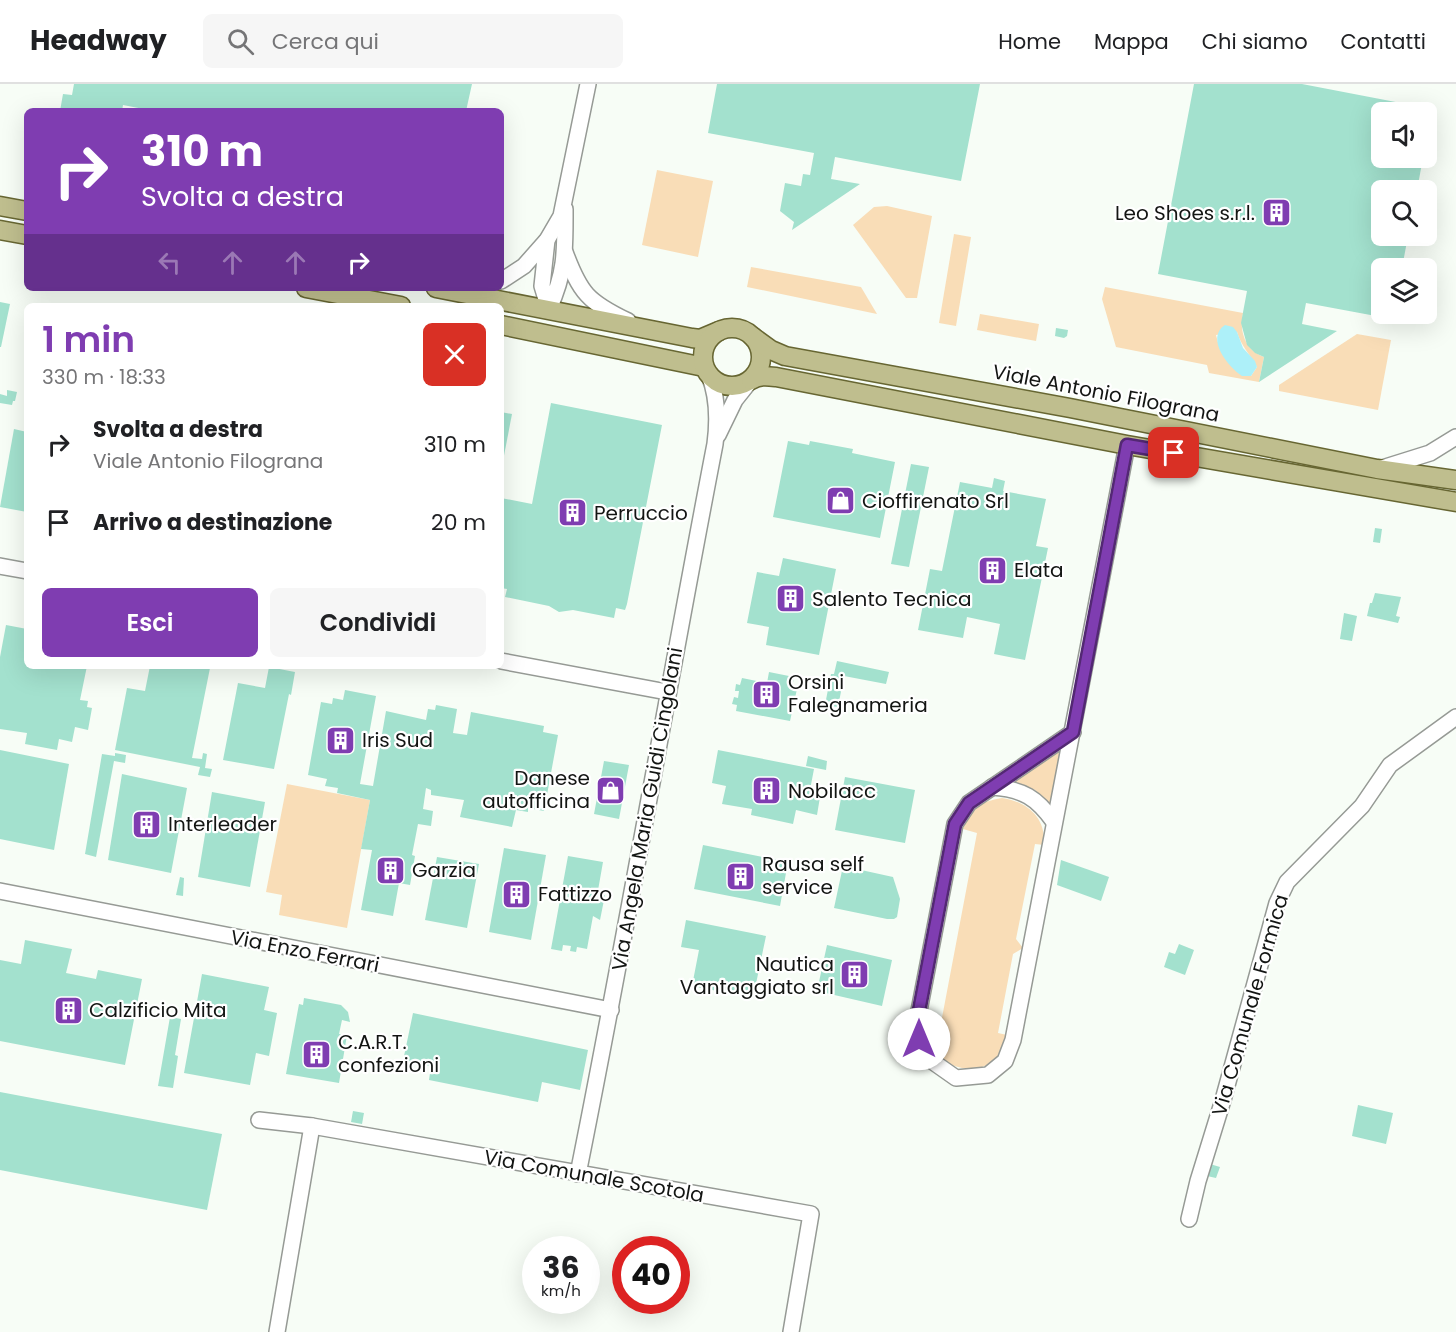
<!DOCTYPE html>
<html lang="it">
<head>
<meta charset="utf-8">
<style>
	body { margin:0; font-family:Poppins,sans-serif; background:#f6f6f6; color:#202124; height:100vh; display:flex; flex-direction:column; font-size:22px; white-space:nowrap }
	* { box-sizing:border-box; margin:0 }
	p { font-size:20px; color:#757577 }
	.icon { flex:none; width:33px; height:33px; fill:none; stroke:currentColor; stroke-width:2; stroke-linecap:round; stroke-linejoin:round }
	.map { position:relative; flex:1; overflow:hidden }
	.details { position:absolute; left:24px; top:219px; width:480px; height:366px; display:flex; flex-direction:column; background:#fff; border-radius:9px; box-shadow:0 6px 24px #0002 }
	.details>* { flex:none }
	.hud { position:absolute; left:24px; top:24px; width:480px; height:183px; border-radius:9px; box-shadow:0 6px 24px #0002; background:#7f3db1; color:#fff; overflow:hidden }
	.controls { position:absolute; left:1371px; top:18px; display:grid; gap:12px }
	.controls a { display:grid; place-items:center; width:66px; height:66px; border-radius:9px; background:#fff; box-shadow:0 6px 24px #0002; font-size:30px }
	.speed { position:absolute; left:522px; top:1152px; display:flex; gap:12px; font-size:30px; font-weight:700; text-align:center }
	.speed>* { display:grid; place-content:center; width:78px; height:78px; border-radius:50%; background:#fff; box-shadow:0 6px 24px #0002; line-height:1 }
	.speed small { font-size:15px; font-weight:400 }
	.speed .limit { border:9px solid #d22; background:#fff; color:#111 }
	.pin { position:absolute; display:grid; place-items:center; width:51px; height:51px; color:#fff; margin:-26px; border-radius:12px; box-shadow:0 3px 9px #0006 }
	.me { position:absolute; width:66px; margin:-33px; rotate:0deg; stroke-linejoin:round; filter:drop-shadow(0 0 4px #0008) }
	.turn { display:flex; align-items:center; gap:21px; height:126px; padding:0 18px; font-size:27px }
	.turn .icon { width:78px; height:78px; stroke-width:2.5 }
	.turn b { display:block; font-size:42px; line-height:51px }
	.lanes { display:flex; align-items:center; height:57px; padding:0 18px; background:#0003; justify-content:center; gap:30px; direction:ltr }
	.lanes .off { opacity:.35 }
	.round { display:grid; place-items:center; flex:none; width:63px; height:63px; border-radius:9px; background:#f6f6f6 }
	.head { display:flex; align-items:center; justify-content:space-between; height:102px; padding:0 18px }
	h1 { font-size:36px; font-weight:600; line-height:45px; color:#7f3db1 }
	.cta { display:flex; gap:12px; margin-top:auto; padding:12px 18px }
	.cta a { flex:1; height:69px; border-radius:9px; background:#7f3db1; color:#fff; font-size:24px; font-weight:600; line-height:69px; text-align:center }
	.cta a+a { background:#f6f6f6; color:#202124 }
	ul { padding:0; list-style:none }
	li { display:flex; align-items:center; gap:18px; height:78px; padding:0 18px }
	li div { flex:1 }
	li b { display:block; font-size:22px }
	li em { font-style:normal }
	header { display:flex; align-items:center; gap:36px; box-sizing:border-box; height:84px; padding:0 30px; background:#fff; border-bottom:2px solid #e0e0e0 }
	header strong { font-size:28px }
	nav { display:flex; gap:33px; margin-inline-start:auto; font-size:21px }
	.search { width:420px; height:54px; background:#f6f6f6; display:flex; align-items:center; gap:15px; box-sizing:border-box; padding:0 21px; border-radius:9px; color:#757577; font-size:22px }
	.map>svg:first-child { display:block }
	.green { fill:#f9ddb7; fill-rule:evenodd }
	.water { fill:#adf0f9 }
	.building { fill:#a3e1ce }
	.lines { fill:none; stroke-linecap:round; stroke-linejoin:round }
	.minor-casing { stroke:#969a95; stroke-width:18 }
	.major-casing { stroke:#676632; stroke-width:21 }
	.minor { stroke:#fff; stroke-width:15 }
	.major { stroke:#bfbe8e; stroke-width:18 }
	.route-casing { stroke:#532873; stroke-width:15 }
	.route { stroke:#7f3db1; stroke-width:10 }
	.labels { text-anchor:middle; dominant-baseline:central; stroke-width:4.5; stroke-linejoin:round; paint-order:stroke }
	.poi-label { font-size:20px; fill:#131513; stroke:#fff; text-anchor:start }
	.street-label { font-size:20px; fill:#131513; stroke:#fff }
</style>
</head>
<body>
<header>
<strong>Headway</strong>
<div class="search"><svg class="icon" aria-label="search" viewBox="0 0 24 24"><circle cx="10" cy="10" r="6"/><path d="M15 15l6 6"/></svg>Cerca qui</div>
<nav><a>Home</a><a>Mappa</a><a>Chi siamo</a><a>Contatti</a></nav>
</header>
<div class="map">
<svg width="1456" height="1248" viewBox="0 0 1456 1248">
	<rect width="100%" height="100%" fill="#f7fdf6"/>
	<g class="green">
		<path d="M 657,86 L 713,97 L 698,173 L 642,161 Z"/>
		<path d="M 887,122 L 932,132 L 917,214 L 906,214 L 853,141 L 874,123 Z"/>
		<path d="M 954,150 L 971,153 L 956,242 L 939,239 Z"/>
		<path d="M 751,183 L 861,203 L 877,230 L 747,203 Z"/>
		<path d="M 1105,203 L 1243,229 C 1239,247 1245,266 1264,273 L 1259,298 L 1209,289 L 1207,281 L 1116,263 L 1102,215 ZM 1237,248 C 1241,262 1250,270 1257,283 L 1251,292 C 1230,278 1222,277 1216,251 Z"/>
		<path d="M 980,230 L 1039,240 L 1036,257 L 977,246 Z"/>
		<path d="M 1357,250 L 1391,256 L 1378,326 L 1279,307 L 1279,301 Z"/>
		<path d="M 1060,666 L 1050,720 L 1035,706 L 1012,699 Z"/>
		<path d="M 287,700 L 370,716 L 347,844 L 279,831 L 282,811 L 266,808 Z"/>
		<path d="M 1002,714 C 1028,718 1046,734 1044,761 L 1035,760 L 1016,855 L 1023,864 L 1013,870 L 998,949 L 1007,951 C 1004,958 1003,967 998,972 C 972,1003 918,973 927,936 L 941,939 L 977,749 L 963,745 C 971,724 980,718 1002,714 Z"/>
	</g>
	<path class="water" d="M 1225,241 L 1233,243 L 1237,248 L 1243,264 L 1255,277 L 1257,283 L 1251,292 L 1242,292 C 1228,283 1205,254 1225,241 Z"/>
	<g class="building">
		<path d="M 74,0 L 472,0 L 466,27 L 154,27 L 123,21 L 122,27 L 60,27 L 63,10 L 72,11 Z"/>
		<path d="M 717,0 L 980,0 L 961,97 L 835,73 L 831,95 L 860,100 L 792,146 L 794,138 L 780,127 L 785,99 L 801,102 L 803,90 L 810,91 L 814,69 L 708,49 Z"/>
		<path d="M 1194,0 L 1302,0 L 1432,25 L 1428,50 L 1426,28 L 1382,28 L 1382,74 L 1423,74 L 1417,106 L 1382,106 L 1382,152 L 1408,152 L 1402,184 L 1382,184 L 1382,230 L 1393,230 L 1392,235 L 1306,219 L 1302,240 L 1337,247 L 1259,298 L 1264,273 L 1255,269 L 1247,261 L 1241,239 L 1247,207 L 1158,190 Z"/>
		<path d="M 0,218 L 10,220 L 1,263 L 0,263 Z"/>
		<path d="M 1056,244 L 1068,246 L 1067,252 L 1064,254 L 1055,252 Z"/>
		<path d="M 7,306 L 17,308 L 15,317 L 13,317 L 12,321 L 0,319 L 0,310 L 7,312 Z"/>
		<path d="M 551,319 L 662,341 L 627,520 L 625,526 L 616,524 L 614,534 L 573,526 L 559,528 L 549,522 L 505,513 L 507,505 L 501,504 L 501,414 L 532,420 Z"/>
		<path d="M 501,328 L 512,330 L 502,382 L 501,382 Z"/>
		<path d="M 14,345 L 27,348 L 27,428 L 0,423 Z"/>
		<path d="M 788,357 L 809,361 L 810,357 L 853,365 L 852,369 L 895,378 L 880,454 L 773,433 Z"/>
		<path d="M 911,380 L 929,383 L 909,483 L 891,480 Z"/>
		<path d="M 994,394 L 1005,397 L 1003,407 L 1046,415 L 1036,462 L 1048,464 L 1025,576 L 994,570 L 1000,540 L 967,533 L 963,554 L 918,546 L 930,485 L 942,487 L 960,398 L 992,404 Z"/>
		<path d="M 1375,444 L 1382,445 L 1380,459 L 1373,458 Z"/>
		<path d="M 783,474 L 836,485 L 819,571 L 766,561 L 769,543 L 747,539 L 757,488 L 779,492 Z"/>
		<path d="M 1375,509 L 1401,513 L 1396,532 L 1400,533 L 1398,539 L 1367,532 L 1370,519 L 1372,519 Z"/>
		<path d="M 1344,529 L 1357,532 L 1352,557 L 1340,555 Z"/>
		<path d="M 6,541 L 27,545 L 27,582 L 87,582 L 80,616 L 88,617 L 87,623 L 92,624 L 88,646 L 75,643 L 72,658 L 59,655 L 57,666 L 25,660 L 27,649 L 0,645 L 0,573 Z"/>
		<path d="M 837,577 L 889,588 L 886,600 L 844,592 L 838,623 L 825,621 L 831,590 L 834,590 Z"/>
		<path d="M 150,582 L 200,582 L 210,584 L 192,674 L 202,675 L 203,669 L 207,670 L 205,684 L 212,685 L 210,693 L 198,691 L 200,683 L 115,666 L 127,604 L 145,607 Z"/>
		<path d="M 269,583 L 295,588 L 291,611 L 289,610 L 274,685 L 223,676 L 238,599 L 265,604 Z"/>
		<path d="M 769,588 L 794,593 L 792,604 L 797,605 L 790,637 L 736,627 L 737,621 L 732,620 L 734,613 L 738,614 L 739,607 L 735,607 L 736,600 L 740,601 L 742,594 L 767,599 Z"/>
		<path d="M 345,606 L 376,612 L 360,700 L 373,702 L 386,627 L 426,636 L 428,625 L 435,626 L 436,621 L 457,625 L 453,649 L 467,651 L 471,628 L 544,642 L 543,648 L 558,651 L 544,727 L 528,724 L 528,728 L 516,726 L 512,743 L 460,733 L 464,716 L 431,711 L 431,706 L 426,704 L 423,725 L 433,727 L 431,742 L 418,740 L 412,771 L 415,772 L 410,801 L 399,799 L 393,832 L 361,826 L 372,766 L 361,765 L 370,716 L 337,709 L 338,704 L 325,702 L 327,695 L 308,691 L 321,618 L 332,620 L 333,614 L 343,616 Z"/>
		<path d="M 0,666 L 69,680 L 54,766 L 0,755 Z"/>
		<path d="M 718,666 L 814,685 L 809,711 L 820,713 L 817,731 L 796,726 L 793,740 L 751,731 L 752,725 L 722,720 L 726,702 L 712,699 Z"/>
		<path d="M 115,669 L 126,671 L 125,679 L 114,677 L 96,773 L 85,770 L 102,670 L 115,672 Z"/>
		<path d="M 808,672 L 827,677 L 826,686 L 806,682 Z"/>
		<path d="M 604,677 L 629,681 L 619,735 L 594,730 Z"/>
		<path d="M 122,690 L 187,704 L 171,789 L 108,776 Z"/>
		<path d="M 845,693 L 915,706 L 905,759 L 835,746 Z"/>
		<path d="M 212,708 L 265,718 L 250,803 L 198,793 Z"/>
		<path d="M 703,761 L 788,778 L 780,822 L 694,805 Z"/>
		<path d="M 504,764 L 546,771 L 531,856 L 489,848 Z"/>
		<path d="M 568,772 L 603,778 L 597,812 L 605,811 L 600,836 L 593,832 L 587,865 L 577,863 L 576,868 L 570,867 L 571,862 L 563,861 L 562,867 L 551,865 Z"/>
		<path d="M 437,773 L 479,780 L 467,844 L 425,836 Z"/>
		<path d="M 1061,776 L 1109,793 L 1101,817 L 1057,801 Z"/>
		<path d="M 843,782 L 893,793 L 900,815 L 897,833 L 894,835 L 887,835 L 834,824 Z"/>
		<path d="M 180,793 L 184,794 L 183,812 L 176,811 Z"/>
		<path d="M 686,836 L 766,852 L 753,914 L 692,902 L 699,866 L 681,863 Z"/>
		<path d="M 25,856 L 72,865 L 66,889 L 96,895 L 98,886 L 142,895 L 125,981 L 0,957 L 0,876 L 21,880 Z"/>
		<path d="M 1179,860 L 1194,866 L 1185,891 L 1164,883 L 1169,868 L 1175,870 Z"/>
		<path d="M 827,861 L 892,876 L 882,922 L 817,907 Z"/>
		<path d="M 202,890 L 269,903 L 264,926 L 277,929 L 269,972 L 256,969 L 250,1001 L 184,989 Z"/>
		<path d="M 304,914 L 341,921 L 348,928 L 350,938 L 342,936 L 339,950 L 347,951 L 339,999 L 286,990 L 299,920 L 303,921 Z"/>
		<path d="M 413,929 L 588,966 L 580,1006 L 542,998 L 538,1018 L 429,996 L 431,982 L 403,977 Z"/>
		<path d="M 170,933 L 181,935 L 175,971 L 178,972 L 173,1004 L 158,1002 Z"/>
		<path d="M 0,1008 L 222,1050 L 207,1126 L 0,1086 Z"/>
		<path d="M 1358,1021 L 1393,1029 L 1386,1060 L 1352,1052 Z"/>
		<path d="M 353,1027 L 364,1029 L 362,1040 L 351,1038 Z"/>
		<path d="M 1210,1080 L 1220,1083 L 1216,1094 L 1207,1092 Z"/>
	</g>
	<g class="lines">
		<defs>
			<g id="minor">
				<path d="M 547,156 L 542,202 L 549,225"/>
				<path d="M 565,168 C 580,209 588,218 628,237"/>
				<path d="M 501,197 L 524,182 L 547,156 L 561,132 L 588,0"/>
				<path d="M 549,225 C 566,187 565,167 565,125"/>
				<path d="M 718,351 L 735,316 L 751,296"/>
				<path d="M 1379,385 L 1430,369 L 1456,353"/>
				<path d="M 0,482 L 27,487"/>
				<path d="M 501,577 L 667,608"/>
				<path d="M 1073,648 L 969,719 L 955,740 L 918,932 L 919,955 L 929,975 L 956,994 L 988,991 L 1005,977 L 1013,956 L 1127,361"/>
				<path d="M 992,703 C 1023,705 1037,714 1054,738"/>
				<path d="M 0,807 L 611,926"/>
				<path d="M 259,1036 L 312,1042 L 811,1130 L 791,1248"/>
				<path d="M 578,1090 C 627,847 668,603 715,360 C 718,337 718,313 709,291"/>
				<path d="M 1189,1135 L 1198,1097 L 1223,1016 L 1277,819 L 1287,798 L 1362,722 L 1390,681 L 1456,633"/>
				<path d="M 277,1248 L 312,1042"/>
			</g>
			<g id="major">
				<path d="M 0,122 L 27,127"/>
				<path d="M 0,146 L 27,151"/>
				<path d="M 306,204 L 401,222"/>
				<path d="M 436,204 L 692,254 L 700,255 L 719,247"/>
				<path d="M 501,241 L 704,283"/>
				<circle cx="732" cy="273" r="29"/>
				<path d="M 753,253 L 771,266 L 785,272 L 1070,324 L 1377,385 L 1456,396"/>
				<path d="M 751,296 C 759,291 767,292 776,293 L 1127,361 L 1456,418"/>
			</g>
		</defs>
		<use href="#minor" class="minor-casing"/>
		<use href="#major" class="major-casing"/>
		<use href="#minor" class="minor"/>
		<use href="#major" class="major"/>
	</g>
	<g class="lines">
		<defs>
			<path id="route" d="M 919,955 L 918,932 L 955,740 L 969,719 L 1073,648 L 1127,361 L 1174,369"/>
		</defs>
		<use href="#route" class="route-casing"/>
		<use href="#route" class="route"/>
	</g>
	<defs>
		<symbol id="building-square" viewBox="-11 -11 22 22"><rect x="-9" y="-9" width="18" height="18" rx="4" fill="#7f3db1" stroke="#fff"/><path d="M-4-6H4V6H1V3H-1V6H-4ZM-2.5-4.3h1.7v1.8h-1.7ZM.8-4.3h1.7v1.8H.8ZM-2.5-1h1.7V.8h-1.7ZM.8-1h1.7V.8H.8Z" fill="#fff"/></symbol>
		<symbol id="shop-square" viewBox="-11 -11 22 22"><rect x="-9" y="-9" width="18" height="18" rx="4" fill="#7f3db1" stroke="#fff"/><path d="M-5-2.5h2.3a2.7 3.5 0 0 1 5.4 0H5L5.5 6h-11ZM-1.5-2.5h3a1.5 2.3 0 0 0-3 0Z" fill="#fff"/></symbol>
	</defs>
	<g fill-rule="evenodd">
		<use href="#building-square" x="1260" y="112" width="33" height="33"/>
		<use href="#shop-square" x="824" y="400" width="33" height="33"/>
		<use href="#building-square" x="556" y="412" width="33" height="33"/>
		<use href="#building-square" x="976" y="470" width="33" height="33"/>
		<use href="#building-square" x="774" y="498" width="33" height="33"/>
		<use href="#building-square" x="750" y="594" width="33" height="33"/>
		<use href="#building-square" x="324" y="640" width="33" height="33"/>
		<use href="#shop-square" x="594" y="690" width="33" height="33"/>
		<use href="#building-square" x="750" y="690" width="33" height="33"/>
		<use href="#building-square" x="130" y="724" width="33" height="33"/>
		<use href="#building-square" x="374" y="770" width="33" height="33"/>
		<use href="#building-square" x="724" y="776" width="33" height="33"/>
		<use href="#building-square" x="500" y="794" width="33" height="33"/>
		<use href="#building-square" x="838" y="874" width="33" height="33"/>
		<use href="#building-square" x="52" y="910" width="33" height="33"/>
		<use href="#building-square" x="300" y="954" width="33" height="33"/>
	</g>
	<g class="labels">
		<g class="poi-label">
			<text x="1255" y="129" text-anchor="end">Leo Shoes s.r.l.</text>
			<text x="862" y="417">Cioffirenato Srl</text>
			<text x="594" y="429">Perruccio</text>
			<text x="1014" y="486">Elata</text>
			<text x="812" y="515">Salento Tecnica</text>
			<text x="788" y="598">Orsini<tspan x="788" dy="23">Falegnameria</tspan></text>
			<text x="362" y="656">Iris Sud</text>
			<text x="590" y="694" text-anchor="end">Danese<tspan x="590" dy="23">autofficina</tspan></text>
			<text x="788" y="707">Nobilacc</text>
			<text x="168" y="740">Interleader</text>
			<text x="762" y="780">Rausa self<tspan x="762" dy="23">service</tspan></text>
			<text x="412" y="786">Garzia</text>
			<text x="538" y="810">Fattizzo</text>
			<text x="834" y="880" text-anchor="end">Nautica<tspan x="834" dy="23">Vantaggiato srl</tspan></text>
			<text x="89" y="926">Calzificio Mita</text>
			<text x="338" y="958">C.A.R.T.<tspan x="338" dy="23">confezioni</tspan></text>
		</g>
		<g class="street-label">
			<text transform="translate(1106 309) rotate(11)">Viale Antonio Filograna</text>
			<text transform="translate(647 725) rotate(-80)">Via Angela Maria Guidi Cingolani</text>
			<text transform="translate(305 867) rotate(11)">Via Enzo Ferrari</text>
			<text transform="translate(1250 921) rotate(-74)">Via Comunale Formica</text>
			<text transform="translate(594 1092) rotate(10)">Via Comunale Scotola</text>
		</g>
	</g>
</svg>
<div class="controls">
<a><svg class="icon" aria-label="sound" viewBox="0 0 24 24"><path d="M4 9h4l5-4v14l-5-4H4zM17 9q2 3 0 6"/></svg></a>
<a><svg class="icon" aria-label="search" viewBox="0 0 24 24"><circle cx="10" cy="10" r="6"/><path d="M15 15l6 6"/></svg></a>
<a><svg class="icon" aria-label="layers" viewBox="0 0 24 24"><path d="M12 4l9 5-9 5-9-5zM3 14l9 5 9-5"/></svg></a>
</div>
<div class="speed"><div>36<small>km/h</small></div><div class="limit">40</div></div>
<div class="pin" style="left:1174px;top:369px;background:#d93025"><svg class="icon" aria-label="arrive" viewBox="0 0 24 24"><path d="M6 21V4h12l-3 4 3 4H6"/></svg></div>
<svg class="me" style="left:919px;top:955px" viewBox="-20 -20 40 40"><circle r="19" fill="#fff"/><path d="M0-13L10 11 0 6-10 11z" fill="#7f3db1"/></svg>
<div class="hud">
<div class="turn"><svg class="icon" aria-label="right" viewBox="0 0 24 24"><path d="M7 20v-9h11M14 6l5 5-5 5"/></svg><div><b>310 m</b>Svolta a destra</div></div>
<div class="lanes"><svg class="icon off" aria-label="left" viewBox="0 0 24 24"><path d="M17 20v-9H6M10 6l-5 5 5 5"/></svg><svg class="icon off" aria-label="ahead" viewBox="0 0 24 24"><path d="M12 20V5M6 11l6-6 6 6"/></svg><svg class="icon off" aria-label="ahead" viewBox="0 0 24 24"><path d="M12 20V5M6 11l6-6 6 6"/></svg><svg class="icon" aria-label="right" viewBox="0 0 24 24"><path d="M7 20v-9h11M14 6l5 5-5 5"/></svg></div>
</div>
<section class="details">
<div class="head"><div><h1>1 min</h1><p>330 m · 18:33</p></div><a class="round" style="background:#d93025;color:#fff"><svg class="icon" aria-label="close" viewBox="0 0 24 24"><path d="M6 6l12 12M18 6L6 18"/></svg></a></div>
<ul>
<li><svg class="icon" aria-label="right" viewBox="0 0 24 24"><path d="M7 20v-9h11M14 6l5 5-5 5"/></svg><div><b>Svolta a destra</b><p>Viale Antonio Filograna</p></div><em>310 m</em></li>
<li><svg class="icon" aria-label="arrive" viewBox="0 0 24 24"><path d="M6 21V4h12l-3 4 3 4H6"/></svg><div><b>Arrivo a destinazione</b></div><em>20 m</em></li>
</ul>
<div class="cta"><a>Esci</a><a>Condividi</a></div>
</section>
</div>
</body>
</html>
